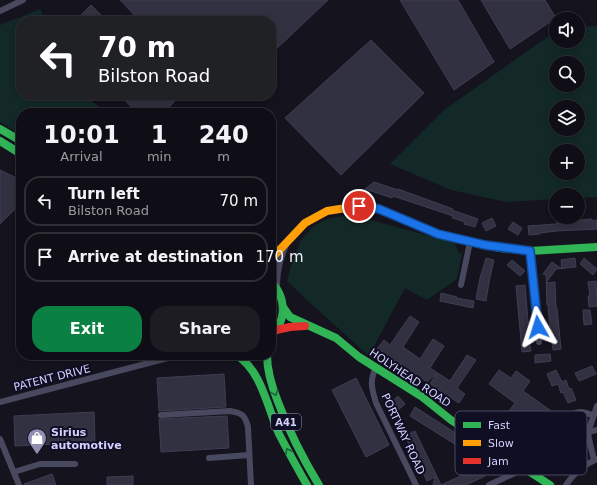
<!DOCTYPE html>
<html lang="en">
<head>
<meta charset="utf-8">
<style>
	body { margin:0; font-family:"DejaVu Sans",sans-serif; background:#1d1c23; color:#f1f3f6; height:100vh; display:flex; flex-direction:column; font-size:15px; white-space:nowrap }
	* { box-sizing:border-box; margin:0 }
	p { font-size:13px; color:#9b9ca1 }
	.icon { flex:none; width:22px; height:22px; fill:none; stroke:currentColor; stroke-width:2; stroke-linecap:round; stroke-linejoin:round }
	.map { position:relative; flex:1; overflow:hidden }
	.panel { position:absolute; left:16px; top:108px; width:260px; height:252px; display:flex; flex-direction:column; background:#0f0e16; border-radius:16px; box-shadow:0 2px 10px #0003,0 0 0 1px #2f2e35 }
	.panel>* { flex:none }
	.banner { position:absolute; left:16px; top:16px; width:260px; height:84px; border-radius:16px; box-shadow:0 2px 10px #0003,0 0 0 1px #2f2e35; background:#202124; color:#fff; overflow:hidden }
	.buttons { position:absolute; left:549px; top:12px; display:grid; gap:8px }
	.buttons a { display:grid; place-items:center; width:36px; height:36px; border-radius:50%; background:#0f0e16; box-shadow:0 2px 10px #0003,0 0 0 1px #2f2e35; font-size:20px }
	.pin { position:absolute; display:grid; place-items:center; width:34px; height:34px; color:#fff; margin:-17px; border:2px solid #fff; border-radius:50%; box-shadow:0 1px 4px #0007 }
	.me { position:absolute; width:44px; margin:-22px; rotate:354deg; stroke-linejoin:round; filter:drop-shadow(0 0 3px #0008) }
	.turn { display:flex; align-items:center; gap:14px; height:84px; padding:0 16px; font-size:18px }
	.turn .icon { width:52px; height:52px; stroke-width:2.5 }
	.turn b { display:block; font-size:28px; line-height:34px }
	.eta { display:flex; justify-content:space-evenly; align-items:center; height:68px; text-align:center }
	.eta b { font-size:24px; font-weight:700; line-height:28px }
	.button { display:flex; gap:8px; margin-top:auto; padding:8px 16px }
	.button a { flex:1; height:46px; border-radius:16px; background:#0b8043; color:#fff; font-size:16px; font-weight:700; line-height:46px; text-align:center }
	.button a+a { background:#1d1c23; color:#f1f3f6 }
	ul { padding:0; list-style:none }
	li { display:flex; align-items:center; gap:12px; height:50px; margin:0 8px 6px; padding:0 8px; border:2px solid #2f2e35; border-radius:16px }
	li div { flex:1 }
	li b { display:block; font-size:15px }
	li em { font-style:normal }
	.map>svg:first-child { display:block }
	.green { fill:#122928; fill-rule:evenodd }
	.building { fill:#323141; stroke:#403d52 }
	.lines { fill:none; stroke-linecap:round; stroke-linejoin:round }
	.street { stroke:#48495f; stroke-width:6 }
	.fast { stroke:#30b455; stroke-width:8 }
	.slow { stroke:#ff9f0a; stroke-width:8 }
	.jam { stroke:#e5322d; stroke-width:8 }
	.oneway { stroke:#20613c }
	.route-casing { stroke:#114b97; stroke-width:10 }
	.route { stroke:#1a73e8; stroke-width:7 }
	.labels { text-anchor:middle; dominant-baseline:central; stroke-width:4; stroke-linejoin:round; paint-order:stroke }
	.shield { fill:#100e23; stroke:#9896bc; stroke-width:1 }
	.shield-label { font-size:10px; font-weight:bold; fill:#d3d1fe }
	.street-label { font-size:11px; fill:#d3d1fe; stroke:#100e23 }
	.poi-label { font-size:11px; font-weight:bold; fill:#d3d1fe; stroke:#100e23; text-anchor:start }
	.key { fill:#100e23; stroke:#4a4865; stroke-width:1 }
	.key-label { font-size:11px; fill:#d3d1fe }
</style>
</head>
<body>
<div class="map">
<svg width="597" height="485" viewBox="0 0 597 485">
	<rect width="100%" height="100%" fill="#14131e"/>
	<g class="green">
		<path d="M 40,9 L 46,21 L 21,21 L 21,95 L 82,95 L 109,113 L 21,113 L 21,135 L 0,122 L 0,25 Z"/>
		<path d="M 597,26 L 597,197 L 578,198 L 578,195 L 556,195 L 556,199 L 506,202 L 451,190 L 390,164 L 444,110 L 556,31 L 556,41 L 578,41 L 578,27 ZM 556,63 L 578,63 L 578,85 L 556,85 ZM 556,107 L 578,107 L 578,129 L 556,129 ZM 556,151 L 578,151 L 578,173 L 556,173 Z"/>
		<path d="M 342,216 L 360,217 L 455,243 L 458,252 L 462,254 L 457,279 L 427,300 L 405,288 L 369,356 L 309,302 L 287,281 L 291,266 L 301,240 L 314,226 L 327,219 Z"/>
	</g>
	<g class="building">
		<path d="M 120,0 L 328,0 L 271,54 L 271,21 L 140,21 Z"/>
		<path d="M 400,0 L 458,0 L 494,62 L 454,90 Z"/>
		<path d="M 481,0 L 545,0 L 556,18 L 510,49 Z"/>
		<path d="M 91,5 L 107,21 L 75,21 Z"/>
		<path d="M 371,40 L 424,93 L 341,175 L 285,118 Z"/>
		<path d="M 120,95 L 180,95 L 164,113 L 137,113 Z"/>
		<path d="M 0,170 L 21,180 L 21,203 L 0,224 Z"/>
		<path d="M 374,182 L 398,190 L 398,189 L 453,209 L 452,210 L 478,219 L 475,227 L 464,224 L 465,222 L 452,218 L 453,216 L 393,196 L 392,198 L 365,189 Z"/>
		<path d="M 492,218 L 496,226 L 486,231 L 482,223 Z"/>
		<path d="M 592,219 L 592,221 L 597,220 L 597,229 L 557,231 L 540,233 L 540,234 L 529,235 L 528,226 L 556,224 L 556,223 L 580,221 L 580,220 Z"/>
		<path d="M 513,222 L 522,228 L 518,235 L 508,229 Z"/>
		<path d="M 486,258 L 494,260 L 489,282 L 486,301 L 476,299 L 480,278 Z"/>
		<path d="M 575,258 L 576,267 L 556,269 L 546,283 L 555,282 L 556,308 L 557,308 L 561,349 L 553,350 L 551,330 L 550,331 L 548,305 L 547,305 L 546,275 L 543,274 L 552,262 L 562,269 L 561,260 Z"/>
		<path d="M 584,258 L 597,269 L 593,275 L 580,264 Z"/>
		<path d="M 512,260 L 525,271 L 520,276 L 507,265 Z"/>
		<path d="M 596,281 L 597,306 L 589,307 L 588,296 L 590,296 L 588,282 Z"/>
		<path d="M 525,285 L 529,333 L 528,333 L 531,351 L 522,352 L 516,286 Z"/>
		<path d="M 441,293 L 457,297 L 456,298 L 474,301 L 473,308 L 440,301 Z"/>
		<path d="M 583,310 L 590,310 L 592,324 L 584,325 Z"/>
		<path d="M 410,316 L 419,322 L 403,347 L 420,359 L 433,339 L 444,346 L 430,368 L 450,381 L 467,355 L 476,360 L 457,388 L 465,394 L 459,403 L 430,384 L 437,373 L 427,382 L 377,349 L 384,340 L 390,345 Z"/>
		<path d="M 550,354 L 551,361 L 535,363 L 535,355 Z"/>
		<path d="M 592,366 L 596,374 L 579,381 L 575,373 Z"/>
		<path d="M 499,370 L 511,378 L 516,371 L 530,381 L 523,391 L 550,410 L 547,413 L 549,415 L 549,418 L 547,422 L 542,421 L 539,424 L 525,414 L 527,426 L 524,431 L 521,432 L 517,429 L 510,438 L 496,429 L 515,403 L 489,384 Z"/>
		<path d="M 556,370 L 562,382 L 566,380 L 569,389 L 571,388 L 576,400 L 568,403 L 563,392 L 561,393 L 558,384 L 552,386 L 547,374 Z"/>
		<path d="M 224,374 L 226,407 L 159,411 L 157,378 Z"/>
		<path d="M 356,378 L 389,445 L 366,457 L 332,390 Z"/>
		<path d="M 398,396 L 405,404 L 396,412 L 389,404 Z"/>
		<path d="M 415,407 L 482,450 L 477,458 L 410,416 Z"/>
		<path d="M 94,412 L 95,442 L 15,446 L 14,416 Z"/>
		<path d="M 227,416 L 229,448 L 161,452 L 159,419 Z"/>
		<path d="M 415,431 L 441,485 L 486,464 L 480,460 L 496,460 L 496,471 L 482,470 L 485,476 L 466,485 L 433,485 L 435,477 L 427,481 L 405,436 Z"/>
		<path d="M 52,474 L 56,485 L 24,485 L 24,484 Z"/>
		<path d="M 133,476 L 133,485 L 107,485 L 107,477 Z"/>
	</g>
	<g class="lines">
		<g class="street">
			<path d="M 0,11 L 23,0"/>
			<path d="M 530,251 L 539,342"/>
			<path d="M 461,285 L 470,242"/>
			<path d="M 277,287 C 277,270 280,260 286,245"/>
			<path d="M 376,368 C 369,381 372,389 376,403 L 416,485"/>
			<path d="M 0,402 L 179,355"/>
			<path d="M 161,415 L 230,411 C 242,413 245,415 248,427 L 251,485"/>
			<path d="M 588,432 L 597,430"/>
			<path d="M 547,436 C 555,428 569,412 581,412 C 584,412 589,414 593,415"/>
			<path d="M 0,439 L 19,485"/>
			<path d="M 209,458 L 249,455"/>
			<path d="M 594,460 L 589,439 L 588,432 L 597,406"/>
			<path d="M 14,472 L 40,464 L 75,464"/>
			<path d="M 489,485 L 517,472 L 522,466"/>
			<path d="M 566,485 C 574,473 583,465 597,459"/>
		</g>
		<g class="fast">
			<path d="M 0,129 L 21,141"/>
			<path d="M 0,141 L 21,154"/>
			<path d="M 408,221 L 438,234 L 470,242 L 500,248 L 530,251 L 597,247"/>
			<path d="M 271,282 C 282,292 286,309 280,323 C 278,328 274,332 271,336"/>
			<path d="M 283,307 L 290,317 L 336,338 L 359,357 L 421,396 L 451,420 L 550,485"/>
			<path d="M 236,355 C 261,369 268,409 279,434 C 288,451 297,468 307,485"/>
			<path d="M 267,355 C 267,372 272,387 278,402 C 289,431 303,459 319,485"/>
		</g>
		<path class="slow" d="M 271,259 L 305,223 L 327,211 L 359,206 L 368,207 L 379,209 L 408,221"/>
		<path class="jam" d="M 276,330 L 290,327 L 305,326"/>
	</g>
	<defs><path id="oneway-chevron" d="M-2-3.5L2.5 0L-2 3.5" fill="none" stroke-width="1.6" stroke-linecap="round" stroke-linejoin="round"/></defs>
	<g class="oneway">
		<use href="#oneway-chevron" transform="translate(275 393) rotate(70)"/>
		<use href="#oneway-chevron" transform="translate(288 451) rotate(-116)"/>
	</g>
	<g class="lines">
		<defs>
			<path id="route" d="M 359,206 L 368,207 L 379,209 L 438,234 L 485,245 L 530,251 L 538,327"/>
		</defs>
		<use href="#route" class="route-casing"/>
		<use href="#route" class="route"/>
	</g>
	<defs>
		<symbol id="shop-pin" viewBox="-11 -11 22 30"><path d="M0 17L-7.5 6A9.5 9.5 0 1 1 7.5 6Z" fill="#908eb0" stroke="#100e23"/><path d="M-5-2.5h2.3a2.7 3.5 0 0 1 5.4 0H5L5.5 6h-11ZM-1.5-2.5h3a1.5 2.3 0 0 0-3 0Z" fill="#fff"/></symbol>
	</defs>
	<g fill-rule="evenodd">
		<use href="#shop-pin" x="26" y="427" width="22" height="30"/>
	</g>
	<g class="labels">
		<rect class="shield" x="271" y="414" width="30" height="16" rx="3"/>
		<g class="shield-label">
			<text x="286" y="422">A41</text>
		</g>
		<g class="street-label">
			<text transform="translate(52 378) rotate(-14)">PATENT DRIVE</text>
			<text transform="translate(410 378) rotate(34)">HOLYHEAD ROAD</text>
			<text transform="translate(403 434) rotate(65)">PORTWAY ROAD</text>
		</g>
		<g class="poi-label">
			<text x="51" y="432">Sirius<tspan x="51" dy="13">automotive</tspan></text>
		</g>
	</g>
	<rect x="455" y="411" width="132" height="64" rx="6" class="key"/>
	<rect x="463" y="422" width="18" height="6" fill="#30b455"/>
	<rect x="463" y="440" width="18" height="6" fill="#ff9f0a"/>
	<rect x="463" y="458" width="18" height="6" fill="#e5322d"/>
	<g class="key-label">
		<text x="488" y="429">Fast</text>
		<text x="488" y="447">Slow</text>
		<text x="488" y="465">Jam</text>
	</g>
</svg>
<div class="buttons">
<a><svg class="icon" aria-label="sound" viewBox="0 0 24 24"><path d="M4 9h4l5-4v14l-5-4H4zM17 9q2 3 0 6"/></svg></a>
<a><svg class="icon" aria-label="search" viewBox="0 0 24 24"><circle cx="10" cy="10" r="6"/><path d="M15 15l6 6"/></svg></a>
<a><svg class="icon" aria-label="layers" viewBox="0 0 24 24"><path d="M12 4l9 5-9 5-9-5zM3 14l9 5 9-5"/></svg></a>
<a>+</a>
<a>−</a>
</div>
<div class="pin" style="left:359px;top:206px;background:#d93025"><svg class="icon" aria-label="arrive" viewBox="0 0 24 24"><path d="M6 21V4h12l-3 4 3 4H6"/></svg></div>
<svg class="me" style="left:538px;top:327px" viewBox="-20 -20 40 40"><path d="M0-17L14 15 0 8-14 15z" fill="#1a73e8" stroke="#fff" stroke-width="4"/></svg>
<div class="banner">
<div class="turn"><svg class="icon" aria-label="left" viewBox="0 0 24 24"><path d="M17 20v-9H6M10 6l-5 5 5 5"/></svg><div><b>70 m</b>Bilston Road</div></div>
</div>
<section class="panel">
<div class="eta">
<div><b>10:01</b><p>Arrival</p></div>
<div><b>1</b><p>min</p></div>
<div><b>240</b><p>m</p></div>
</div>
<ul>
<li><svg class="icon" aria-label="left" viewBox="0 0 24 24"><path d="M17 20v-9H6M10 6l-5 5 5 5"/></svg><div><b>Turn left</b><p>Bilston Road</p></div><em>70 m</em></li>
<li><svg class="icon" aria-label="arrive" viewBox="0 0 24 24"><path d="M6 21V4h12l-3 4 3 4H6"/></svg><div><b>Arrive at destination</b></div><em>170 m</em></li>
</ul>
<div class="button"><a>Exit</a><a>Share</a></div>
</section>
</div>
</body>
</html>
